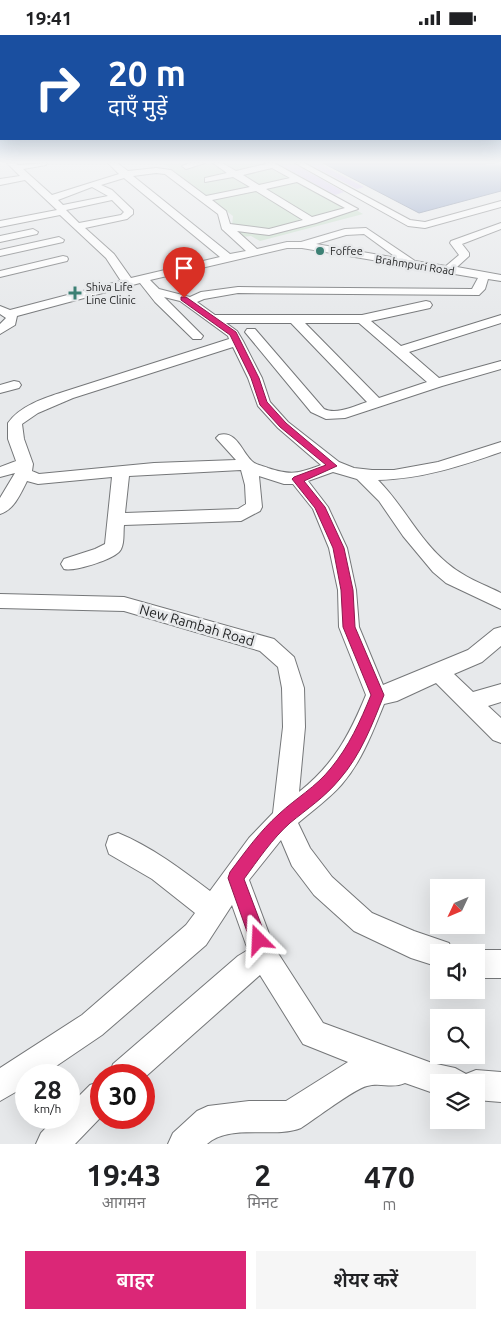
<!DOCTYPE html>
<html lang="hi">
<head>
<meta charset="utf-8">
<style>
	body { margin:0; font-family:Ubuntu,"Noto Sans Devanagari",sans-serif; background:#f6f6f6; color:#202124; height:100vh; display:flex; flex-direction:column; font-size:19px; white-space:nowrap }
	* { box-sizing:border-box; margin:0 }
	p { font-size:16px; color:#757577 }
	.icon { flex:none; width:28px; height:28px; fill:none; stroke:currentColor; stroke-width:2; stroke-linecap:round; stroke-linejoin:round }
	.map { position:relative; height:1109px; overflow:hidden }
	.panel { display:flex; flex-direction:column; background:#fff; flex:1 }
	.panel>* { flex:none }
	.banner { position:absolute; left:0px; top:0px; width:501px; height:105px; box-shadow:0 5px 20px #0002; background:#1a4fa0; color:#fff; overflow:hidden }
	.needle { width:32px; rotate:226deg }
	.tools { position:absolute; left:430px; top:844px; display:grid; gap:10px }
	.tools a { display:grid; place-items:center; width:55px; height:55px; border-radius:0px; background:#fff; box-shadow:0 5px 20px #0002; font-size:25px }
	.speed { position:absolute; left:15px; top:1029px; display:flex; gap:10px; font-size:25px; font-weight:700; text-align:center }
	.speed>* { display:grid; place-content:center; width:65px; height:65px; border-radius:50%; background:#fff; box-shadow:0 5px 20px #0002; line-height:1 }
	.speed small { font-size:12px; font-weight:400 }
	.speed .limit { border:8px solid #d22; background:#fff; color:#111 }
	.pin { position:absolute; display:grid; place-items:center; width:42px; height:42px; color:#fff; margin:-51px -21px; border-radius:50% 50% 50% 0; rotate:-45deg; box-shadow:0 0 5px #0007 }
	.pin .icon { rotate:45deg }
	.me { position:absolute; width:55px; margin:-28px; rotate:339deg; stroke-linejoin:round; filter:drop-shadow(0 0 4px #0008) }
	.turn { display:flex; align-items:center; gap:18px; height:105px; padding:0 25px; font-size:22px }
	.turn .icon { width:65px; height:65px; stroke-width:2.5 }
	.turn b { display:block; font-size:35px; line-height:42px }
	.eta { display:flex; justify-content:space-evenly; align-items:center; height:85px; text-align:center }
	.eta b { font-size:30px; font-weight:600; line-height:35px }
	.action { display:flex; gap:10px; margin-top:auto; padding:10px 25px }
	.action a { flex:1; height:58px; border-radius:0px; background:#db2777; color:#fff; font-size:20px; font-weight:600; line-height:58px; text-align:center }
	.action a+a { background:#f6f6f6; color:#202124 }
	.status { display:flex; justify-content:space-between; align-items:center; height:35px; padding:0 25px; background:#fff; direction:ltr }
	.status svg { height:14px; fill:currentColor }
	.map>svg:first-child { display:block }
	.green { fill:#c5ddc8 }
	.water { fill:#8599c1; stroke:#687793 }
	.building { fill:#d5c6f3 }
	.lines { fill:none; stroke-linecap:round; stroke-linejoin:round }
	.minor-casing { stroke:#757779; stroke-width:2 }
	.minor { fill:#fff; fill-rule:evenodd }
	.route { fill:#db2777; stroke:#8e194d }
	.poi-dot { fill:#3c8074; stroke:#e7e9eb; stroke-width:2 }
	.labels { text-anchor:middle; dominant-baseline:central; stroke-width:5; stroke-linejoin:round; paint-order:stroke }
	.far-poi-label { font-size:11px; fill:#262728; stroke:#e7e9eb; text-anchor:start }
	.far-street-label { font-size:11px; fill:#262728; stroke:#e7e9eb }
	.street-label { font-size:14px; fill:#262728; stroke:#e7e9eb }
</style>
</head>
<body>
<div class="status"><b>19:41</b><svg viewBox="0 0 49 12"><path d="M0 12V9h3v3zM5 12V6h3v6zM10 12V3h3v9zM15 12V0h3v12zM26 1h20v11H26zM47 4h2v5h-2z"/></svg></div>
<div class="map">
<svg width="501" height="1109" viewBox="0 0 501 1109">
	<rect width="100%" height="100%" fill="#e7e9eb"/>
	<path class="green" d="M 163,128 L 275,128 L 363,179 L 260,206 L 251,201 L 242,202 L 232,191 L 233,181 Z"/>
	<path class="water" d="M 323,128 L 501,128 L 501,156 L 419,178 Z"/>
	<g class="building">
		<path d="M 277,128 L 293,128 L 344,157 L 335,160 Z"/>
		<path d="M 307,128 L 318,128 L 364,152 L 357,154 Z"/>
	</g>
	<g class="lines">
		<defs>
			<g id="minor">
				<path d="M 7,128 L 16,128 L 18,130 L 47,128 L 46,130 L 23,134 L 52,160 L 119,139 L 108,128 L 117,128 L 128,136 L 156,133 L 171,135 L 206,161 L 250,152 L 233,142 L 205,147 L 205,143 L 227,138 L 213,128 L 222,128 L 236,136 L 266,129 L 265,128 L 274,128 L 358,174 L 316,188 L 269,200 L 237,196 L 257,214 L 287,207 L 301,207 L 345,194 L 366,193 L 415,226 L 446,231 L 459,220 L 450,208 L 451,206 L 501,188 L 501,194 L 462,209 L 469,218 L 469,221 L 457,232 L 501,240 L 501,246 L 488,244 L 485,254 L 479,260 L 238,258 L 204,264 L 197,267 L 215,280 L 362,280 L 426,266 L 430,267 L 432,270 L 430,273 L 371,286 L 401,311 L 501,280 L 501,288 L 409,317 L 439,343 L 501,326 L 501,334 L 442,351 L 345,383 L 326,384 L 311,377 L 245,297 L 247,294 L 255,294 L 324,374 C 337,380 354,371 367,367 L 291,288 L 226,288 L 237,296 L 243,306 L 262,343 L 270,367 L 288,387 L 339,427 L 354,433 L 372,435 L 394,435 L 438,427 L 501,407 L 501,417 C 461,431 421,444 378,445 C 404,471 419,505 447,528 C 463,542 483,549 501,558 L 501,574 L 446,548 L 433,537 L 403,501 L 379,466 L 357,444 L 333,437 L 308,446 L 328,472 L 347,513 L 356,555 L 359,592 L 383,650 L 468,615 L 494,594 L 501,592 L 501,611 L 482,627 L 454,639 L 473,657 L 501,649 L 501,667 L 488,671 L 501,683 L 501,708 L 493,705 L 436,648 L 397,666 L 384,669 C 373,696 362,726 342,749 C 330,763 313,775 298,788 L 310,813 L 332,842 L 372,878 L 414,896 L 449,908 L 453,918 L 439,918 L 439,932 L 411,923 L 354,896 L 314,860 L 292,831 L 281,805 L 249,845 L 274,912 L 323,988 L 432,1028 L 455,1033 L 466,1039 L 476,1035 L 501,1037 L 501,1067 L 476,1065 L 476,1048 L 439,1048 L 439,1060 L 405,1048 C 392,1054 381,1047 367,1051 C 354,1054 315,1084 301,1093 C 274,1104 230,1088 207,1109 L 168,1109 L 173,1098 L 197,1076 L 208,1071 L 249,1066 L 286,1066 L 348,1027 L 303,1009 L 260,940 L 144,1043 L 144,1040 L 109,1040 L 113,1029 L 238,921 L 248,915 L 232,870 L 206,910 L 102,1000 L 43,1040 L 26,1040 L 26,1051 L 0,1066 L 0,1033 L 82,980 L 186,890 L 195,878 L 152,844 L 109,819 L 106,810 L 109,801 L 118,798 C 152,812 181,834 210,856 L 249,803 L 273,778 L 283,692 L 282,653 L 278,632 L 260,616 L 124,576 L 0,573 L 0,559 L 124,562 L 274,604 L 294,622 L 304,653 L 305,692 L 299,757 C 334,729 349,701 366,660 L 339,592 L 338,555 L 329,513 L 313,474 L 293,449 L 284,449 L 259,441 L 262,472 L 260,476 L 241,486 L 124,490 C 123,497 125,511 119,517 C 111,525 74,537 64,534 L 61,529 L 64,524 L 95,514 L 105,509 L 112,442 L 38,449 L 27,446 C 21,458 14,475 0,479 L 0,463 L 15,438 L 0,442 L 0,432 L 16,426 L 8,404 L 8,388 C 20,371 44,363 63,357 L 229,304 L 228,301 L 180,266 L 164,262 L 203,301 L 201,304 L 193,304 L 155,267 L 140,248 L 17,281 L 15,290 L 0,299 L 0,289 L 6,283 L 0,279 L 0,271 L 10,275 L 121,246 L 106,223 L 60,180 L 0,192 L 0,186 L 57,175 L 25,145 L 0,150 L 0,144 L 20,141 ZM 272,133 L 290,143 L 259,150 L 243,140 ZM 156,138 L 165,139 L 218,179 L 222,194 L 246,216 L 230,219 L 133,141 ZM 124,143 L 220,222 L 131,243 L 114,219 L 85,193 L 127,184 L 133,179 L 133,175 L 112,155 L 101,150 ZM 297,147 L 345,173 L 312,182 L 266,154 ZM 92,152 L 108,161 L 63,170 L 58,165 ZM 256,156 L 303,185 L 269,194 L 230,189 L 226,176 L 212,165 ZM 112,165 L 124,177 L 121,180 L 79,188 L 66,175 ZM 364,199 L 397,223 L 316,209 L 346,200 ZM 287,213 L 302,213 L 478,243 L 472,254 L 238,252 L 201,257 L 190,262 L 159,254 L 150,245 ZM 305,288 L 359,288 L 427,347 L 379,363 ZM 233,312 L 248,343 L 258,371 L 278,393 L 321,430 C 299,438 292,441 268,433 C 264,431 256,430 253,427 C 242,418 237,395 219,400 L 216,403 L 236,425 L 154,428 L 39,439 L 32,436 L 33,429 L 24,404 L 22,389 L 38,378 L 73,363 ZM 241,435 L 245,450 L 246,469 L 238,474 L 125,478 L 129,441 Z"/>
				<path d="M 190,128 L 205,128 L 186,134 L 182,131 Z"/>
				<path d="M 295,128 L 304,128 L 410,185 L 425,187 L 501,166 L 501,172 L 425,193 L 408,191 Z"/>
				<path d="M 33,194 L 38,197 L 37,199 L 0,207 L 0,201 Z"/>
				<path d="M 59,202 L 64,205 L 63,207 L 0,221 L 0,215 Z"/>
				<path d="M 63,221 L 67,222 L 68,224 L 67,226 L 0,242 L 0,236 Z"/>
				<path d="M 14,346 L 19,347 L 21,350 L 19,353 L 0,358 L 0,350 Z"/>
				<path d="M 476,915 L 501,915 L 501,943 L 476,943 L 476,918 L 470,918 Z"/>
				<path d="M 101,1046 L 101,1082 L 75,1109 L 36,1109 L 41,1098 L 56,1082 L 69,1082 L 69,1071 L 90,1050 Z"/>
			</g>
		</defs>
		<use href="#minor" class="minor-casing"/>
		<use href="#minor" class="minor"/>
	</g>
	<linearGradient id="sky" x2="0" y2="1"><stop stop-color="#80a9d8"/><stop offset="0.45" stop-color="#f4f5f6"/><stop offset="1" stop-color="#f4f5f6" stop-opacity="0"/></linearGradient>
	<rect width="501" height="283" fill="url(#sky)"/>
	<path class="route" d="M 181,262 L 186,262 L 236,297 L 259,343 L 267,367 L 286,388 L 337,431 L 304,446 L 325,472 L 344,513 L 353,555 L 355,592 L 384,660 C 372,690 361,720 339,745 C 325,762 307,774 290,788 C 272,804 258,825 244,844 L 267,905 L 264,911 L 259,913 L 253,911 L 250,905 L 228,843 L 230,837 C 245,817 260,796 279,779 C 296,763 316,752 331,733 C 349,711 360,687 371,660 L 343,592 L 341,555 L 333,513 L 315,473 L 292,444 L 294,442 L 326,430 L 280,392 L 260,370 L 251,343 L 230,300 L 181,265 Z"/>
	<g class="poi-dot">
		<circle cx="320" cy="216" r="5"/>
		<path d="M72.5 250.5h5v5h5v5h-5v5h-5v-5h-5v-5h5z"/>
	</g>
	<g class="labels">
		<g class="far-poi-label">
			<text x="330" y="216">Foffee</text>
			<text x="86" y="252">Shiva Life<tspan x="86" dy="13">Line Clinic</tspan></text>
		</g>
		<g class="far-street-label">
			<text transform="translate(415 230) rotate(9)">Brahmpuri Road</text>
		</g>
		<g class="street-label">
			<text transform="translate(197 590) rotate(16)">New Rambah Road</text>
		</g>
	</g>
</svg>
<div class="tools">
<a><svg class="needle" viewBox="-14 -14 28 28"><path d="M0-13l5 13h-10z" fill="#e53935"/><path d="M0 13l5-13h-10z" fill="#757577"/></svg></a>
<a><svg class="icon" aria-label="sound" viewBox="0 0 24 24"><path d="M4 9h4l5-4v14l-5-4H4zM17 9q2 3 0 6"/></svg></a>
<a><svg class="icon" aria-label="search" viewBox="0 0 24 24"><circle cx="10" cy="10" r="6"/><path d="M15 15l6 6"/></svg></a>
<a><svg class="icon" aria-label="layers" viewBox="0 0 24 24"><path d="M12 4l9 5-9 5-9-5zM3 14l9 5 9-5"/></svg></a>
</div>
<div class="speed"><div>28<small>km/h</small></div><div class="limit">30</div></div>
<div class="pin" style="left:184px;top:263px;background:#d93025"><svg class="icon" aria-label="arrive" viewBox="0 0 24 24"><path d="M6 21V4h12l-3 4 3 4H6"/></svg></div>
<svg class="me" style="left:259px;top:905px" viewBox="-20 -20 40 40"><path d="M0-17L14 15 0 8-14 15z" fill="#db2777" stroke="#fff" stroke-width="4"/></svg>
<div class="banner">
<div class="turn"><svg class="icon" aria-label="right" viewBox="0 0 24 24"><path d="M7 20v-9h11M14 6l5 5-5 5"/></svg><div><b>20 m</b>दाएँ मुड़ें</div></div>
</div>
</div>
<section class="panel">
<div class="eta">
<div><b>19:43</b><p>आगमन</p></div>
<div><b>2</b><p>मिनट</p></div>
<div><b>470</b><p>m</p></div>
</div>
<div class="action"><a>बाहर</a><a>शेयर करें</a></div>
</section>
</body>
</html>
